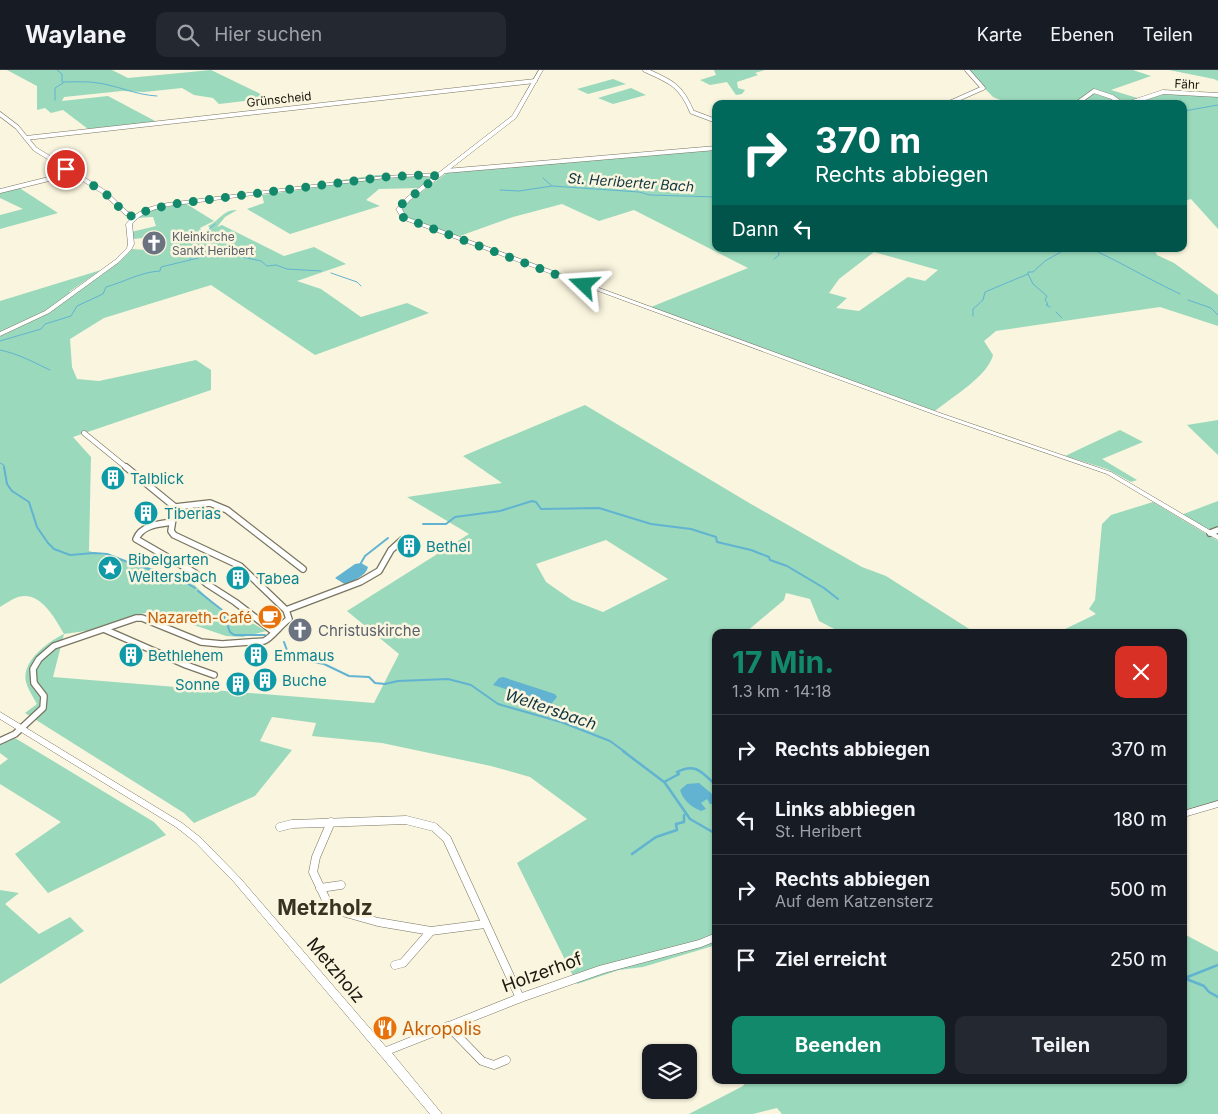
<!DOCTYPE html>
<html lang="de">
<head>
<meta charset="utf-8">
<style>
	body { margin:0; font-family:Inter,sans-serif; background:#242831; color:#f1f3f6; height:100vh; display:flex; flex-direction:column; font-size:19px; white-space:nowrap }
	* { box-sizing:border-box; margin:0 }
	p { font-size:16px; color:#9ea1a6 }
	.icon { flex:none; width:28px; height:28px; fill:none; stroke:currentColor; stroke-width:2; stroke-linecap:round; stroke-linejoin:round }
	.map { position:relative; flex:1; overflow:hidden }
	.details { position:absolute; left:712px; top:559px; width:475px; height:455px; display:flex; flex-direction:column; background:#171b24; border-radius:10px; box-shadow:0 1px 4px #0004 }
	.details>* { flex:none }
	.top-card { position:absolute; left:712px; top:30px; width:475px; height:152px; border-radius:10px; box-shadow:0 1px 4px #0004; background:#00695c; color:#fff; overflow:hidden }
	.controls { position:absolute; left:642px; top:974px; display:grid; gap:10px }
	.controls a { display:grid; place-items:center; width:55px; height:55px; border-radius:10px; background:#171b24; box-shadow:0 1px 4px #0004; font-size:25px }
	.pin { position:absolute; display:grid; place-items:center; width:42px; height:42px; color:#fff; margin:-21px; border:2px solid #fff; border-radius:50%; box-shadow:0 1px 5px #0007 }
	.me { position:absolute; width:55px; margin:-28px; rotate:290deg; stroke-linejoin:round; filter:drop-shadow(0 0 4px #0008) }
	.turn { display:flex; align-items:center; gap:18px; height:105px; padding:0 20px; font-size:22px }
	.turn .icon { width:65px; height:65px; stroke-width:2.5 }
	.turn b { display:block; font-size:35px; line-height:42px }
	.then { display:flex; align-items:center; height:48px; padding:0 20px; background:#0003; gap:10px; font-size:19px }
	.round { display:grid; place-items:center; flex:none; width:52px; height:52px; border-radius:10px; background:#242831 }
	.summary { display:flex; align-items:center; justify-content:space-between; height:85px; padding:0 20px }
	h1 { font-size:30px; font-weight:700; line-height:38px; color:#12896b }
	.action { display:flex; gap:10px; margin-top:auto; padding:10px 20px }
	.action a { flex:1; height:58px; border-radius:10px; background:#12896b; color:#fff; font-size:20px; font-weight:700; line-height:58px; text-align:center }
	.action a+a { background:#242831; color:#f1f3f6 }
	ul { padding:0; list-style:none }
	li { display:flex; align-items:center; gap:15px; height:70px; padding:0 20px; border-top:1px solid #363941 }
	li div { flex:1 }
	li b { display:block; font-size:19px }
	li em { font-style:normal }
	header { display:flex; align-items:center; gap:30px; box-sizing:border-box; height:70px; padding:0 25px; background:#171b24; border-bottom:1px solid #363941 }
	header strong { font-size:24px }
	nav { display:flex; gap:28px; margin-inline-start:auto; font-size:18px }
	.search { width:350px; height:45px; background:#242831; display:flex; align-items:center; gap:12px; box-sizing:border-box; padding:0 18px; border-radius:10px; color:#9ea1a6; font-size:19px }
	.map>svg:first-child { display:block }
	.green { fill:#9ad9bc; fill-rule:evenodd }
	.water { fill:#61b3d1 }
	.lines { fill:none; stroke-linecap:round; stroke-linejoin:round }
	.stream-far2 { stroke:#61b3d1; stroke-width:1 }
	.stream-far1 { stroke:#61b3d1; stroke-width:2 }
	.stream { stroke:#61b3d1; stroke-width:2.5 }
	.street-far3-casing { stroke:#797560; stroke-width:5 }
	.street-far2-casing { stroke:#797560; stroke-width:5.5 }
	.street-far1-casing { stroke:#797560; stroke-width:8 }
	.street-casing { stroke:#797560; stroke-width:9 }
	.secondary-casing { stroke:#797560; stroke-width:1 }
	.street-far3 { stroke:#fff; stroke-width:4 }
	.street-far2 { stroke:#fff; stroke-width:4.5 }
	.street-far1 { stroke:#fff; stroke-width:5.5 }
	.street { stroke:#fff; stroke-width:8 }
	.secondary { fill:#fff; fill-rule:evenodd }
	.route { stroke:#12896b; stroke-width:9; stroke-dasharray:0 16.2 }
	.labels { text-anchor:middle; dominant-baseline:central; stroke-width:5; stroke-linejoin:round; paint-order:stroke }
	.far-street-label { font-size:12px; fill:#1a1810; stroke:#faf5de }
	.far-worship-label { font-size:12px; fill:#5b616d; stroke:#faf5de; text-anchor:start }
	.far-water-label { font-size:14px; font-style:italic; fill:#0d3441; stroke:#faf5de }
	.culture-label { font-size:15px; fill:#0d838f; stroke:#faf5de; text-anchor:start }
	.food-label { font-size:15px; fill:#c56008; stroke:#faf5de; text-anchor:end }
	.worship-label { font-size:15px; fill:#5b616d; stroke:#faf5de; text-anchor:start }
	.water-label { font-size:16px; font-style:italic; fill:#0d3441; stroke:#faf5de }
	.near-street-label { font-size:18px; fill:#1a1810; stroke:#faf5de }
	.near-food-label { font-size:18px; fill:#c56008; stroke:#faf5de; text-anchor:start }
	.near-quarter-label { font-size:21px; font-weight:bold; fill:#373320; stroke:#faf5de }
</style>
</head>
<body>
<header>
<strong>Waylane</strong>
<div class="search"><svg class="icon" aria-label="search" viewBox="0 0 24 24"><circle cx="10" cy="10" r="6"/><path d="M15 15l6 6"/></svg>Hier suchen</div>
<nav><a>Karte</a><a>Ebenen</a><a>Teilen</a></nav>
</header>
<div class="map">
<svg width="1218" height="1044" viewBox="0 0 1218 1044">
	<rect width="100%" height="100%" fill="#faf5de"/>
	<g class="green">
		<path d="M 7,0 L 112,0 L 128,8 L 211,0 L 275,31 L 261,33 L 253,30 L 219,34 L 213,28 L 194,25 L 182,18 L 144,22 L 122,21 L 64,27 L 62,31 L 108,26 L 157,52 L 88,59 L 63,40 L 51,43 L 45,38 L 37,40 L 37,16 Z"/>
		<path d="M 714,0 L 765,0 L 755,3 L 758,5 L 737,12 L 738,18 L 745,20 L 742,24 L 736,25 L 727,12 L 710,15 L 700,10 L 716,5 Z"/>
		<path d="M 967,0 L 1133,0 L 1151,6 L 1111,20 L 1144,30 L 1164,23 L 1218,25 L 1218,159 L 1191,129 L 1184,131 L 1184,34 L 1010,34 L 993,27 Z"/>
		<path d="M 1169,0 L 1218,0 L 1218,11 L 1214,9 Z"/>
		<path d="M 613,9 L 626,14 L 588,24 L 577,19 Z"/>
		<path d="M 631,18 L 646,25 L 613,34 L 598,28 Z"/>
		<path d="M 716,79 L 716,179 L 1154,179 L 1157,185 L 1174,193 L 1218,225 L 1218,256 L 1160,237 L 996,261 L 984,271 L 993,285 C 988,306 952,327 935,341 L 651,237 L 748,198 L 634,140 L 599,151 L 562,134 L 513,147 L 457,167 L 408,149 L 401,140 L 404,135 L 448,102 ZM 874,182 L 938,200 L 925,211 L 908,207 L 859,241 L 836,238 L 847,228 L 829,223 L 839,209 Z"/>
		<path d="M 377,105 L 386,105 L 382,109 L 421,106 L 433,107 L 420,118 L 379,119 L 366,130 L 380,136 L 290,164 L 247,139 L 264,133 L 262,125 L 334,115 L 335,111 Z"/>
		<path d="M 18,117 L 58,143 L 0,159 L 0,145 L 23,139 L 0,128 L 0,122 Z"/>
		<path d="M 185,133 L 214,151 L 200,158 L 203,162 L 211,159 L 208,156 C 219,151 224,139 237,140 L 225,147 L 217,157 L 222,155 L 284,186 L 314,177 L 346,194 L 297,211 L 321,219 L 361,247 L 407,233 L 429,243 L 315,285 L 211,215 L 104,248 L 70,269 L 72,297 L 77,309 L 99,311 L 196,290 L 211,300 L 211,320 L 73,367 L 91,387 L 89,481 L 187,508 L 232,551 L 247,550 L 266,561 L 243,567 L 226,566 L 153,541 L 125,548 L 93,560 L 64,564 L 53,607 L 374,633 L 399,584 L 347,541 L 469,464 L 407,427 L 502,413 L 463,386 L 585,335 L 751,434 L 862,497 L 886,506 L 974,562 L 840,562 L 819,551 L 810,529 L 786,523 L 784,530 L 746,562 L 716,562 L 716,875 L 643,897 L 619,900 L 577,914 L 517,793 L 587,749 L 530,707 L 491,696 L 382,673 L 312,666 L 316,653 L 272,647 L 260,671 L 292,680 L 255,726 L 194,753 L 184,743 L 25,643 L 37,634 C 33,627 28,619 26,612 C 21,591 49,571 64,564 C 55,548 40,520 18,527 C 12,529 5,534 0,537 L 0,231 L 101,200 L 69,222 L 75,224 L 111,198 L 131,179 L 148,180 L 161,177 L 159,166 L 134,169 L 131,162 L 156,156 L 153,147 L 136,148 L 153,140 ZM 606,470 L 668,509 L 603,542 L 572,530 L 546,512 L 536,494 Z"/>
		<path d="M 1218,350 L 1218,385 L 1187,355 Z"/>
		<path d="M 1120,360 L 1143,372 L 1102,389 L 1137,410 L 1131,412 L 1107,399 L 1065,386 Z"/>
		<path d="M 1218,431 L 1218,458 L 1210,461 L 1181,445 Z"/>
		<path d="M 1153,432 L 1218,471 L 1218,731 L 1184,740 L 1184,562 L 1059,562 L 1096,544 L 1089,539 L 1095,530 L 1102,454 L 1111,445 Z"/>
		<path d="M 15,668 L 154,752 L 166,765 L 48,823 L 15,784 L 61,752 L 0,714 L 0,695 L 8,689 L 0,683 L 0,674 Z"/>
		<path d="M 0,820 L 19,823 L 5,834 L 39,864 L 70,847 L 84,861 L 0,914 Z"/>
		<path d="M 1184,864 L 1218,882 L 1218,1044 L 782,1044 L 777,1038 L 753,1044 L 689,1044 L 743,1016 L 747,1010 L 1184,1010 Z"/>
	</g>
	<g class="water">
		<path d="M 361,493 L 368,497 C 366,506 354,510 346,515 L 335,508 L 355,494 Z"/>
		<path d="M 503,607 L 555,624 L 557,627 L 551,634 L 548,633 L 493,615 L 499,608 Z"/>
		<path d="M 699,713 L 712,724 L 715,734 L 710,734 L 707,729 L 701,733 L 706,739 L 701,741 C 691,737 683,730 680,720 L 687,714 Z"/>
	</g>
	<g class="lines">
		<g class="stream-far2">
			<path d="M 57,0 L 62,4 L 62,12 C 74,12 87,11 98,13 C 119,16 136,25 157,26"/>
			<path d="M 55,30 L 55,18 L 63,13"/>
			<path d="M 1184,41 L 1218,35"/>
			<path d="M 543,108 L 552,116 L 639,122 L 650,125 L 716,127"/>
			<path d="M 500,120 L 519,121 L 552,116"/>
			<path d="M 1092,179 C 1122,193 1150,210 1180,224"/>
			<path d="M 190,189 L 192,186 L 219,172 L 211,167 L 208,160 L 215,154"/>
			<path d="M 774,189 L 779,185 L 778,179"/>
			<path d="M 331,203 L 357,212 L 361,216"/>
			<path d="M 1028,204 L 1033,214 L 1047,226 L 1045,230 L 1048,234 L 1046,235 L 1050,237"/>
			<path d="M 1188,230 L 1211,238 L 1218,245"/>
			<path d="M 1056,242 L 1062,248"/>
			<path d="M 973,246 L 973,239 L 983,230 L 985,222 L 1028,204 L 1028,202 L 1033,202 L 1045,191 L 1066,179"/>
			<path d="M 0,271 L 41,259 L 45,254 L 71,246 L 77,236 L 103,224 L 106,217 C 124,212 141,202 160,201 L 161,197 L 219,183 L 232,182 L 233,185 L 261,191 L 267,196 L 276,195 L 287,199 L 321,201"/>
			<path d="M 0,280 C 19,284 33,292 50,300"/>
			<path d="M 0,393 L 4,395 L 4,398"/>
		</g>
		<g class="stream-far1">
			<path d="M 4,397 L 7,414 L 12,421 L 29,432 L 37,457 L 48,473 L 54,479 L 70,485 L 94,483 L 107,484 L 138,496 L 175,506 L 195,518"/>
			<path d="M 423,454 L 446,454 L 455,447 L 500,441 L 532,431 L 536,432 L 541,439 L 599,438 L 651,454 L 691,459 L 716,467 L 717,472 L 751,480 L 769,487 L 770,490 L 787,496 L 824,518 L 838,529"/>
			<path d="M 361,493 L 365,486 L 388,468"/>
			<path d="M 198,521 L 222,540 L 230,562 L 234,565 L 265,565"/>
			<path d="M 284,572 L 289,586 L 293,588 L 324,594 L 349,606 L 369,607 L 375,613 L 385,614 L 398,611 L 448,609 L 471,615 L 498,634 L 561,652 L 610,671 L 625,682"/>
		</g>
		<g class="stream">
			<path d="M 623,681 L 664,712 L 679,704 L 677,702 C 696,692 702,703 716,715"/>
			<path d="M 665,713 L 690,749 L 716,764"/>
			<path d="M 632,784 L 656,767 L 677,760 L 676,754 L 684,752 L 684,745"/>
			<path d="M 1184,908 L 1204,916 L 1209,922 L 1218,927"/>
			<path d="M 1185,908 L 1218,895"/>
		</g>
		<defs>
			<g id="street-far3">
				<path d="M 645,0 C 670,11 681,15 692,42 L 716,51"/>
				<path d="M 947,34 L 983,18 L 967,0"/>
				<path d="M 1076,34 L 1094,21 L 1112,27 L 1122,34"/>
				<path d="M 1127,34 L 1163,22 L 1218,25"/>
				<path d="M 0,44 L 17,57 L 35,79 L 104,122 L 126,143 L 135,147"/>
				<path d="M 26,68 L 535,11"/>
				<path d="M 445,101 L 716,78"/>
				<path d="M 0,121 L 73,103"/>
			</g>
			<path id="street-far2" d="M 84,363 L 127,398"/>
			<g id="street-far1">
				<path d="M 175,437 L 210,433 L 227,440 L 303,499"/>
				<path d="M 172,452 C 158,454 142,455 136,469 L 195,503 L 207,514 L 235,532 L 274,562"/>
				<path d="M 1210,463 L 1218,460"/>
				<path d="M 286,540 L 360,512 L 379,501 L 391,480 L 402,470"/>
				<path d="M 106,560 L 186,595 L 214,605"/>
				<path d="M 0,671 L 15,664 L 43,638 L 44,626 L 34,613 L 33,599 L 39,589 L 54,576 L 136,548 L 142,548 L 201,572 L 222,574 L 264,571 C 272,568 280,555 289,549 L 286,540 L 240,496 L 174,465 L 171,461 L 175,437 L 126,397"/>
			</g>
			<g id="street">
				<path d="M 331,752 L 316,787 L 313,802 L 328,834 L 335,840 L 378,852 L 431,861 L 485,854"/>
				<path d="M 280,757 L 292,754 L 406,750 L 434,757 L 447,769 L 520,928"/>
				<path d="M 320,818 L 341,815"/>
				<path d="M 395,895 L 403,893 L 431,861"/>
				<path d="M 448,956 L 482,991 L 494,995 L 506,990"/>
			</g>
			<g id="secondary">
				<path d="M 539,0 L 543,0 L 516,48 L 410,130 L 402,139 L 406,147 L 940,343 L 1111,402 L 1218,465 L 1218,470 L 1107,404 L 936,345 L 402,149 L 396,139 L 397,138 L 406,128 L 433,107 L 422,106 L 385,108 L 168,136 C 154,139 141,143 132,154 L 134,174 L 131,180 L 119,192 L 49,243 L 0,266 L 0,262 L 45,241 L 115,190 L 127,178 L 128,174 L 126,154 C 137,140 151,136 168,133 L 385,106 L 422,104 L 437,104 L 512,46 Z"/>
				<path d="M 0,642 L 182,753 L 201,768 L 240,808 L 386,977 L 516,925 L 599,896 L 699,870 L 716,863 L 716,871 L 701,877 L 604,903 L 524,931 L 392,983 L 442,1044 L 430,1044 L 234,812 L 195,772 L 176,757 L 0,649 Z"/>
				<path d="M 1218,731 L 1218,737 L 1184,747 L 1184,741 Z"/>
			</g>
		</defs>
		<use href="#street-far3" class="street-far3-casing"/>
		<use href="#street-far2" class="street-far2-casing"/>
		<use href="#street-far1" class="street-far1-casing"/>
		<use href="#street" class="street-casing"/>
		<use href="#secondary" class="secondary-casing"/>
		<use href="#street-far3" class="street-far3"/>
		<use href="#street-far2" class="street-far2"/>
		<use href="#street-far1" class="street-far1"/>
		<use href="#street" class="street"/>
		<use href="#secondary" class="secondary"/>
	</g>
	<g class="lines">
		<path class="route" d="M 66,99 L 104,122 L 126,144 L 134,147 L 148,140 L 174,134 L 385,107 L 422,105 L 438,106 L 402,134 L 399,139 L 400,144 L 404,148 L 584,215"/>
	</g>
	<defs>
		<symbol id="church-disc" viewBox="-11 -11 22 22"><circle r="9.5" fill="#6b7280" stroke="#faf5de"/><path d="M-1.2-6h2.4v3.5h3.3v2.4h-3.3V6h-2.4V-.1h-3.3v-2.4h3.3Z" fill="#fff"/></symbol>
		<symbol id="building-disc" viewBox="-11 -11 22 22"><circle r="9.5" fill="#0f9aa8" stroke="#faf5de"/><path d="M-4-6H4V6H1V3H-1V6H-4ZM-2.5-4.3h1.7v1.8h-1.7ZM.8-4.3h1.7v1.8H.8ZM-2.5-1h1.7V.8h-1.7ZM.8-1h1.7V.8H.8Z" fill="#fff"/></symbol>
		<symbol id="sight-disc" viewBox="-11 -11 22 22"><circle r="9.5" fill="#0f9aa8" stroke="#faf5de"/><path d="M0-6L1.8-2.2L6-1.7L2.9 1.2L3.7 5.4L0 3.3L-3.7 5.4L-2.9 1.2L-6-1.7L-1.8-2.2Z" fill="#fff"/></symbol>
		<symbol id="cafe-disc" viewBox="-11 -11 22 22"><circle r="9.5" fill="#e8710a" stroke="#faf5de"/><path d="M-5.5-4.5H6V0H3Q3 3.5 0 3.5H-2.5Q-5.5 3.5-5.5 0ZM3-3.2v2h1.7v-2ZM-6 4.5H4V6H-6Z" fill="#fff"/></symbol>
		<symbol id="restaurant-disc" viewBox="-11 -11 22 22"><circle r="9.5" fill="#e8710a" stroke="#faf5de"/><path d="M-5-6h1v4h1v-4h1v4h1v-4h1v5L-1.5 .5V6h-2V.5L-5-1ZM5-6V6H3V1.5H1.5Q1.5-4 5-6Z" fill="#fff"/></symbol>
	</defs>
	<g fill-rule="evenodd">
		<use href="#church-disc" x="140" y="159" width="28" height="28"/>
		<use href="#building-disc" x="99" y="394" width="28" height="28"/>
		<use href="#building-disc" x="132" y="429" width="28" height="28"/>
		<use href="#building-disc" x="395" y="462" width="28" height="28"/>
		<use href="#sight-disc" x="96" y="484" width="28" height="28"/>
		<use href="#building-disc" x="224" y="494" width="28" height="28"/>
		<use href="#cafe-disc" x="256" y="533" width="28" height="28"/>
		<use href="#church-disc" x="286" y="546" width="28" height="28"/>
		<use href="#building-disc" x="117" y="571" width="28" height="28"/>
		<use href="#building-disc" x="242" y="571" width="28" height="28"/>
		<use href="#building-disc" x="251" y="596" width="28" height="28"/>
		<use href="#building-disc" x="224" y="600" width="28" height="28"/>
		<use href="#restaurant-disc" x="371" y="944" width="28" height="28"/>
	</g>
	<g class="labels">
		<g class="far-street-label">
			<text transform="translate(1187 14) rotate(3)">Fähr</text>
			<text transform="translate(279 29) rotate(-6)">Grünscheid</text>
		</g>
		<g class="far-worship-label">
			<text x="172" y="166">Kleinkirche<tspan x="172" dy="14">Sankt Heribert</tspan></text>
		</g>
		<g class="far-water-label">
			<text transform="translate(631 112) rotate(4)">St. Heriberter Bach</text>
		</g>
		<g class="culture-label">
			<text x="130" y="408">Talblick</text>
			<text x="164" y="443">Tiberias</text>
			<text x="426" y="476">Bethel</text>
			<text x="128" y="489">Bibelgarten<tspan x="128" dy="17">Weltersbach</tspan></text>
			<text x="256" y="508">Tabea</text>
			<text x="148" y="585">Bethlehem</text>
			<text x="274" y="585">Emmaus</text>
			<text x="282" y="610">Buche</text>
			<text x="220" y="614" text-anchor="end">Sonne</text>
		</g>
		<g class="food-label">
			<text x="252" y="547">Nazareth-Café</text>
		</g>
		<g class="worship-label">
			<text x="318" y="560">Christuskirche</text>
		</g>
		<g class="water-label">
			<text transform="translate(551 639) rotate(19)">Weltersbach</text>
		</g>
		<g class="near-street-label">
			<text transform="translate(336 900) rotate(50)">Metzholz</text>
			<text transform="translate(542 902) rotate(-20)">Holzerhof</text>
		</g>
		<g class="near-food-label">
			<text x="402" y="958">Akropolis</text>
		</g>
		<g class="near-quarter-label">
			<text x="325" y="837">Metzholz</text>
		</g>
	</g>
</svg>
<div class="controls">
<a><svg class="icon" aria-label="layers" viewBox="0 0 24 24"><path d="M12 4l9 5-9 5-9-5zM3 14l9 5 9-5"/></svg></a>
</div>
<div class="pin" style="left:66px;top:99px;background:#d93025"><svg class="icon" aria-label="arrive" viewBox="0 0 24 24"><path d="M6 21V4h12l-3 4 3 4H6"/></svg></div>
<svg class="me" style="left:584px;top:215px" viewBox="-20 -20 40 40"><path d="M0-17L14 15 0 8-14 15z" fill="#12896b" stroke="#fff" stroke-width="4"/></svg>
<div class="top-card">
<div class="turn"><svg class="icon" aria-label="right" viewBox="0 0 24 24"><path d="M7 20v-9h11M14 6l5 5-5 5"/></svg><div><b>370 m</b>Rechts abbiegen</div></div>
<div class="then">Dann<svg class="icon" aria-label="left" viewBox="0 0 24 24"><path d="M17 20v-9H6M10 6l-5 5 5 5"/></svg></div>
</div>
<section class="details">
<div class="summary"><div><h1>17 Min.</h1><p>1.3 km · 14:18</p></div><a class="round" style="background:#d93025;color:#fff"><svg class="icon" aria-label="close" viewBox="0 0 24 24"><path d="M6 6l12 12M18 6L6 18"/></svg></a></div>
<ul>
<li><svg class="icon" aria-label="right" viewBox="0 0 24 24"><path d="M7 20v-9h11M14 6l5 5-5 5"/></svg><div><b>Rechts abbiegen</b></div><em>370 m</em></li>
<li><svg class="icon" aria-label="left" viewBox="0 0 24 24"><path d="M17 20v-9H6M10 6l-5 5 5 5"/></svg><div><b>Links abbiegen</b><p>St. Heribert</p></div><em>180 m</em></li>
<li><svg class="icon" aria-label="right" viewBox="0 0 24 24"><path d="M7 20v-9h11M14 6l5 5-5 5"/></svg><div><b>Rechts abbiegen</b><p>Auf dem Katzensterz</p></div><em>500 m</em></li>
<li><svg class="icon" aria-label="arrive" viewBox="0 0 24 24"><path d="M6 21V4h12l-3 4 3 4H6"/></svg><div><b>Ziel erreicht</b></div><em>250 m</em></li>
</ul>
<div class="action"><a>Beenden</a><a>Teilen</a></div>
</section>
</div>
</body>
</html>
